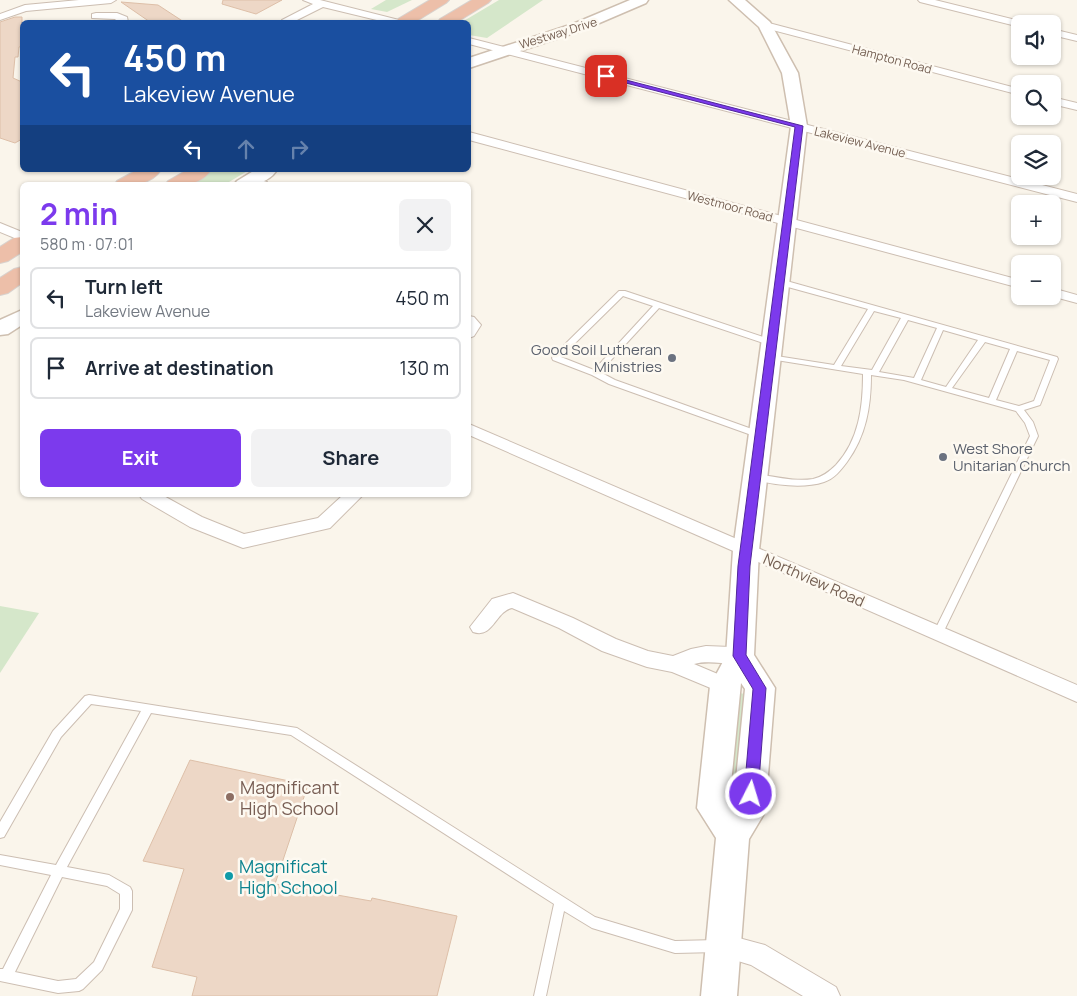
<!DOCTYPE html>
<html lang="en">
<head>
<meta charset="utf-8">
<style>
	body { margin:0; font-family:Manrope,sans-serif; background:#f2f2f3; color:#1f2937; height:100vh; display:flex; flex-direction:column; font-size:19px; white-space:nowrap }
	* { box-sizing:border-box; margin:0 }
	p { font-size:16px; color:#747a83 }
	.icon { flex:none; width:28px; height:28px; fill:none; stroke:currentColor; stroke-width:2; stroke-linecap:round; stroke-linejoin:round }
	.map { position:relative; flex:1; overflow:hidden }
	.details { position:absolute; left:20px; top:182px; width:451px; height:315px; display:flex; flex-direction:column; background:#fff; border-radius:8px; box-shadow:0 1px 4px #0004 }
	.details>* { flex:none }
	.banner { position:absolute; left:20px; top:20px; width:451px; height:152px; border-radius:8px; box-shadow:0 1px 4px #0004; background:#1a4fa0; color:#fff; overflow:hidden }
	.buttons { position:absolute; left:1011px; top:15px; display:grid; gap:10px }
	.buttons a { display:grid; place-items:center; width:50px; height:50px; border-radius:8px; background:#fff; box-shadow:0 1px 4px #0004; font-size:25px }
	.pin { position:absolute; display:grid; place-items:center; width:42px; height:42px; color:#fff; margin:-21px; border-radius:10px; box-shadow:0 2px 8px #0006 }
	.me { position:absolute; width:55px; margin:-28px; rotate:5deg; stroke-linejoin:round; filter:drop-shadow(0 0 4px #0008) }
	.turn { display:flex; align-items:center; gap:18px; height:105px; padding:0 20px; font-size:22px }
	.turn .icon { width:65px; height:65px; stroke-width:2.5 }
	.turn b { display:block; font-size:35px; line-height:42px }
	.lanes { display:flex; align-items:center; height:48px; padding:0 20px; background:#0003; justify-content:center; gap:25px; direction:ltr }
	.lanes .off { opacity:.35 }
	.round { display:grid; place-items:center; flex:none; width:52px; height:52px; border-radius:8px; background:#f2f2f3 }
	.head { display:flex; align-items:center; justify-content:space-between; height:85px; padding:0 20px }
	h1 { font-size:30px; font-weight:700; line-height:38px; color:#7c3aed }
	.cta { display:flex; gap:10px; margin-top:auto; padding:10px 20px }
	.cta a { flex:1; height:58px; border-radius:8px; background:#7c3aed; color:#fff; font-size:20px; font-weight:700; line-height:58px; text-align:center }
	.cta a+a { background:#f2f2f3; color:#1f2937 }
	ul { padding:0; list-style:none }
	li { display:flex; align-items:center; gap:15px; height:62px; margin:0 10px 8px; padding:0 10px; border:2px solid #e0e1e3; border-radius:8px }
	li div { flex:1 }
	li b { display:block; font-size:19px }
	li em { font-style:normal }
	.map>svg:first-child { display:block }
	.green { fill:#d5e7ca }
	.building { fill:#edd7c6; stroke:#ddbfa8 }
	.lines { fill:none; stroke-linecap:round; stroke-linejoin:round }
	.lane-casing { stroke:#ccbeb2; stroke-width:2 }
	.street-casing { stroke:#ccbeb2; stroke-width:2 }
	.secondary-casing { stroke:#cebfb0; stroke-width:3 }
	.highway-casing { stroke:#d8d2ce; stroke-width:2 }
	.lane { fill:#fff; fill-rule:evenodd }
	.street { fill:#fff; fill-rule:evenodd }
	.secondary { fill:#fff; fill-rule:evenodd }
	.highway { fill:#edbfa9; fill-rule:evenodd }
	.route { fill:#7c3aed; stroke:#51269a }
	.worship-dot { fill:#6b7280; stroke:#fdf9f1; stroke-width:2 }
	.education-dot { fill:#8d6e63; stroke:#fdf9f1; stroke-width:2 }
	.culture-dot { fill:#0f9aa8; stroke:#fdf9f1; stroke-width:2 }
	.labels { text-anchor:middle; dominant-baseline:central; stroke-width:5; stroke-linejoin:round; paint-order:stroke }
	.far-street-label { font-size:12px; fill:#735e51; stroke:#fdf9f1 }
	.worship-label { font-size:15px; fill:#5b616d; stroke:#fdf9f1; text-anchor:end }
	.street-label { font-size:15px; fill:#735e51; stroke:#fdf9f1 }
	.near-education-label { font-size:18px; fill:#785e54; stroke:#fdf9f1; text-anchor:start }
	.near-culture-label { font-size:18px; fill:#0d838f; stroke:#fdf9f1; text-anchor:start }
</style>
</head>
<body>
<div class="map">
<svg width="1077" height="996" viewBox="0 0 1077 996">
	<rect width="100%" height="100%" fill="#faf5eb"/>
	<g class="green">
		<path d="M 386,0 L 412,0 L 387,12 L 371,9 Z"/>
		<path d="M 499,0 L 543,0 L 487,38 L 469,35 L 469,22 L 462,22 Z"/>
		<path d="M 212,170 L 249,170 L 224,185 L 187,185 Z"/>
		<path d="M 0,606 L 39,613 L 0,673 Z"/>
		<path d="M 739,693 L 745,694 L 739,779 L 736,780 L 730,776 Z"/>
	</g>
	<g class="building">
		<path d="M 223,0 L 282,0 L 256,14 L 222,4 Z"/>
		<path d="M 121,2 L 158,5 L 184,22 L 150,22 Z"/>
		<path d="M 15,17 L 22,17 L 22,46 L 19,47 L 18,57 L 15,57 L 13,78 L 22,82 L 22,139 L 15,143 L 0,138 L 0,22 Z"/>
		<path d="M 190,760 L 308,785 L 275,884 L 371,901 L 372,898 L 457,916 L 437,996 L 192,996 L 197,977 L 152,967 L 184,869 L 143,861 Z"/>
	</g>
	<g class="lines">
		<defs>
			<g id="lane">
				<path d="M 777,280 L 783,280 L 1057,357 L 1058,359 L 1040,405 L 1024,410 L 1033,422 L 1038,436 L 941,637 L 938,638 L 935,637 L 933,634 L 1030,436 L 1025,423 L 1016,411 L 904,380 L 871,375 C 871,407 866,436 847,462 C 841,470 834,479 824,482 C 803,489 773,485 752,479 L 751,477 L 752,475 L 755,474 C 774,476 794,482 813,479 C 822,477 829,472 836,465 C 859,440 863,407 863,374 L 770,359 L 766,357 L 770,355 L 834,365 L 868,309 L 777,284 ZM 874,311 L 901,318 L 872,370 L 841,366 ZM 908,320 L 937,328 L 914,378 L 879,372 ZM 943,330 L 978,340 L 946,387 L 921,380 ZM 985,342 L 1010,349 L 989,398 L 952,388 ZM 1017,351 L 1050,360 L 1034,401 L 1019,406 L 996,400 Z"/>
				<path d="M 619,291 L 625,291 L 775,341 L 776,343 L 775,345 L 769,345 L 659,308 L 600,372 L 615,380 L 763,433 L 764,435 L 763,437 L 757,437 L 609,384 L 592,375 L 553,360 L 552,358 L 553,356 ZM 623,296 L 653,306 L 594,370 L 561,357 Z"/>
				<path d="M 89,695 L 297,728 L 595,917 L 675,941 L 718,940 L 722,942 L 724,946 L 722,950 L 718,952 L 675,953 L 592,928 L 564,911 L 546,996 L 534,996 L 554,904 L 291,735 L 151,713 L 67,867 L 109,875 L 130,887 L 132,891 L 132,910 L 102,970 L 83,989 L 79,991 L 58,993 L 0,981 L 0,969 L 3,969 L 51,875 L 0,865 L 0,855 L 56,865 L 141,711 L 91,704 L 61,737 L 4,837 L 0,838 L 0,822 L 53,731 L 85,696 ZM 62,877 L 107,886 L 120,894 L 120,909 L 94,962 L 76,979 L 58,981 L 15,972 Z"/>
			</g>
			<g id="street">
				<path d="M 79,0 L 116,0 L 111,3 L 26,11 L 0,20 L 0,14 L 25,5 Z"/>
				<path d="M 303,0 L 320,0 L 399,20 L 400,22 L 385,22 L 323,7 L 293,22 L 281,22 L 282,20 L 313,4 Z"/>
				<path d="M 918,0 L 935,0 L 1024,22 L 1025,24 L 1020,24 L 1020,27 L 920,2 Z"/>
				<path d="M 96,13 L 117,13 L 127,17 L 128,22 L 118,22 L 115,19 L 92,18 L 92,14 Z"/>
				<path d="M 765,22 L 1020,89 L 1020,95 L 761,27 L 760,25 L 761,23 Z"/>
				<path d="M 1052,29 L 1077,35 L 1077,41 L 1052,35 Z"/>
				<path d="M 469,38 L 1077,194 L 1077,202 L 469,44 Z"/>
				<path d="M 1052,97 L 1077,103 L 1077,110 L 1052,104 Z"/>
				<path d="M 469,132 L 1020,280 L 1020,288 L 469,140 Z"/>
				<path d="M 250,177 L 267,182 L 269,185 L 246,184 L 244,181 Z"/>
				<path d="M 0,223 L 22,232 L 22,241 L 0,232 Z"/>
				<path d="M 1052,288 L 1077,295 L 1077,303 L 1051,296 Z"/>
				<path d="M 469,316 L 474,317 L 481,325 L 474,336 L 469,338 Z"/>
				<path d="M 469,424 L 1077,685 L 1077,702 L 469,435 Z"/>
				<path d="M 139,495 L 162,495 L 202,517 L 244,534 L 318,518 L 343,495 L 363,495 L 330,528 L 243,548 L 190,527 L 142,499 Z"/>
				<path d="M 513,593 L 573,618 L 616,639 L 648,651 L 673,656 L 691,649 L 706,646 L 731,647 L 747,650 L 750,656 L 747,662 C 731,667 712,659 694,664 L 732,680 L 735,686 L 732,692 L 725,694 L 672,672 L 647,667 L 602,651 L 559,628 L 512,608 C 495,612 493,639 473,632 L 470,627 L 492,599 Z"/>
				<path d="M 724,934 L 765,945 L 836,987 L 840,996 L 803,996 L 751,965 L 715,954 L 712,946 L 715,938 Z"/>
			</g>
			<g id="secondary">
				<path d="M 630,0 L 648,0 L 646,3 L 583,30 L 469,68 L 469,58 L 573,24 Z"/>
				<path d="M 729,0 L 745,0 L 770,22 L 798,73 L 807,126 L 759,550 L 754,655 L 775,688 L 765,812 L 749,839 L 737,996 L 701,996 L 716,838 L 697,808 L 710,686 L 726,656 L 733,550 L 791,126 L 782,73 L 759,27 ZM 741,683 L 745,689 L 733,809 L 729,804 Z"/>
				<path d="M 255,170 L 277,170 C 267,185 250,185 234,185 L 237,181 Z"/>
				<path d="M 22,310 L 22,325 L 8,334 L 0,335 L 0,320 Z"/>
			</g>
			<g id="highway">
				<path d="M 430,0 L 449,0 L 446,3 L 415,22 L 396,22 L 398,19 Z"/>
				<path d="M 472,0 L 491,0 L 488,3 L 457,22 L 438,22 L 440,19 Z"/>
				<path d="M 137,170 L 161,170 C 150,186 131,185 114,185 L 117,181 Z"/>
				<path d="M 187,170 L 211,170 C 200,186 182,185 165,185 L 168,181 Z"/>
				<path d="M 22,237 L 22,252 L 8,261 L 0,263 L 0,247 L 14,238 Z"/>
				<path d="M 22,267 L 22,283 L 8,293 L 0,295 L 0,278 L 14,269 Z"/>
			</g>
		</defs>
		<use href="#lane" class="lane-casing"/>
		<use href="#street" class="street-casing"/>
		<use href="#secondary" class="secondary-casing"/>
		<use href="#highway" class="highway-casing"/>
		<use href="#lane" class="lane"/>
		<use href="#street" class="street"/>
		<use href="#secondary" class="secondary"/>
		<use href="#highway" class="highway"/>
	</g>
	<path class="route" d="M 603,74 L 803,126 L 750,566 L 746,655 L 766,688 L 758,794 L 756,799 L 751,800 L 746,799 L 744,794 L 753,689 L 733,656 L 738,566 L 795,127 L 603,77 Z"/>
	<g class="worship-dot">
		<circle cx="672" cy="358" r="5"/>
		<circle cx="943" cy="457" r="5"/>
	</g>
	<circle class="education-dot" cx="230" cy="797" r="5"/>
	<circle class="culture-dot" cx="229" cy="876" r="5"/>
	<g class="labels">
		<g class="far-street-label">
			<text transform="translate(558 33) rotate(-17)">Westway Drive</text>
			<text transform="translate(892 59) rotate(15)">Hampton Road</text>
			<text transform="translate(860 142) rotate(14)">Lakeview Avenue</text>
			<text transform="translate(730 206) rotate(15)">Westmoor Road</text>
		</g>
		<g class="worship-label">
			<text x="662" y="349">Good Soil Lutheran<tspan x="662" dy="17">Ministries</tspan></text>
			<text x="953" y="448" text-anchor="start">West Shore<tspan x="953" dy="17">Unitarian Church</tspan></text>
		</g>
		<g class="street-label">
			<text transform="translate(814 580) rotate(24)">Northview Road</text>
		</g>
		<g class="near-education-label">
			<text x="240" y="787">Magnificant<tspan x="240" dy="21">High School</tspan></text>
		</g>
		<g class="near-culture-label">
			<text x="239" y="866">Magnificat<tspan x="239" dy="21">High School</tspan></text>
		</g>
	</g>
</svg>
<div class="buttons">
<a><svg class="icon" aria-label="sound" viewBox="0 0 24 24"><path d="M4 9h4l5-4v14l-5-4H4zM17 9q2 3 0 6"/></svg></a>
<a><svg class="icon" aria-label="search" viewBox="0 0 24 24"><circle cx="10" cy="10" r="6"/><path d="M15 15l6 6"/></svg></a>
<a><svg class="icon" aria-label="layers" viewBox="0 0 24 24"><path d="M12 4l9 5-9 5-9-5zM3 14l9 5 9-5"/></svg></a>
<a>+</a>
<a>−</a>
</div>
<div class="pin" style="left:606px;top:76px;background:#d93025"><svg class="icon" aria-label="arrive" viewBox="0 0 24 24"><path d="M6 21V4h12l-3 4 3 4H6"/></svg></div>
<svg class="me" style="left:751px;top:794px" viewBox="-20 -20 40 40"><circle r="17" fill="#7c3aed" stroke="#fff" stroke-width="3"/><path d="M0-11L8 9 0 5-8 9z" fill="#fff"/></svg>
<div class="banner">
<div class="turn"><svg class="icon" aria-label="left" viewBox="0 0 24 24"><path d="M17 20v-9H6M10 6l-5 5 5 5"/></svg><div><b>450 m</b>Lakeview Avenue</div></div>
<div class="lanes"><svg class="icon" aria-label="left" viewBox="0 0 24 24"><path d="M17 20v-9H6M10 6l-5 5 5 5"/></svg><svg class="icon off" aria-label="ahead" viewBox="0 0 24 24"><path d="M12 20V5M6 11l6-6 6 6"/></svg><svg class="icon off" aria-label="right" viewBox="0 0 24 24"><path d="M7 20v-9h11M14 6l5 5-5 5"/></svg></div>
</div>
<section class="details">
<div class="head"><div><h1>2 min</h1><p>580 m · 07:01</p></div><a class="round"><svg class="icon" aria-label="close" viewBox="0 0 24 24"><path d="M6 6l12 12M18 6L6 18"/></svg></a></div>
<ul>
<li><svg class="icon" aria-label="left" viewBox="0 0 24 24"><path d="M17 20v-9H6M10 6l-5 5 5 5"/></svg><div><b>Turn left</b><p>Lakeview Avenue</p></div><em>450 m</em></li>
<li><svg class="icon" aria-label="arrive" viewBox="0 0 24 24"><path d="M6 21V4h12l-3 4 3 4H6"/></svg><div><b>Arrive at destination</b></div><em>130 m</em></li>
</ul>
<div class="cta"><a>Exit</a><a>Share</a></div>
</section>
</div>
</body>
</html>
